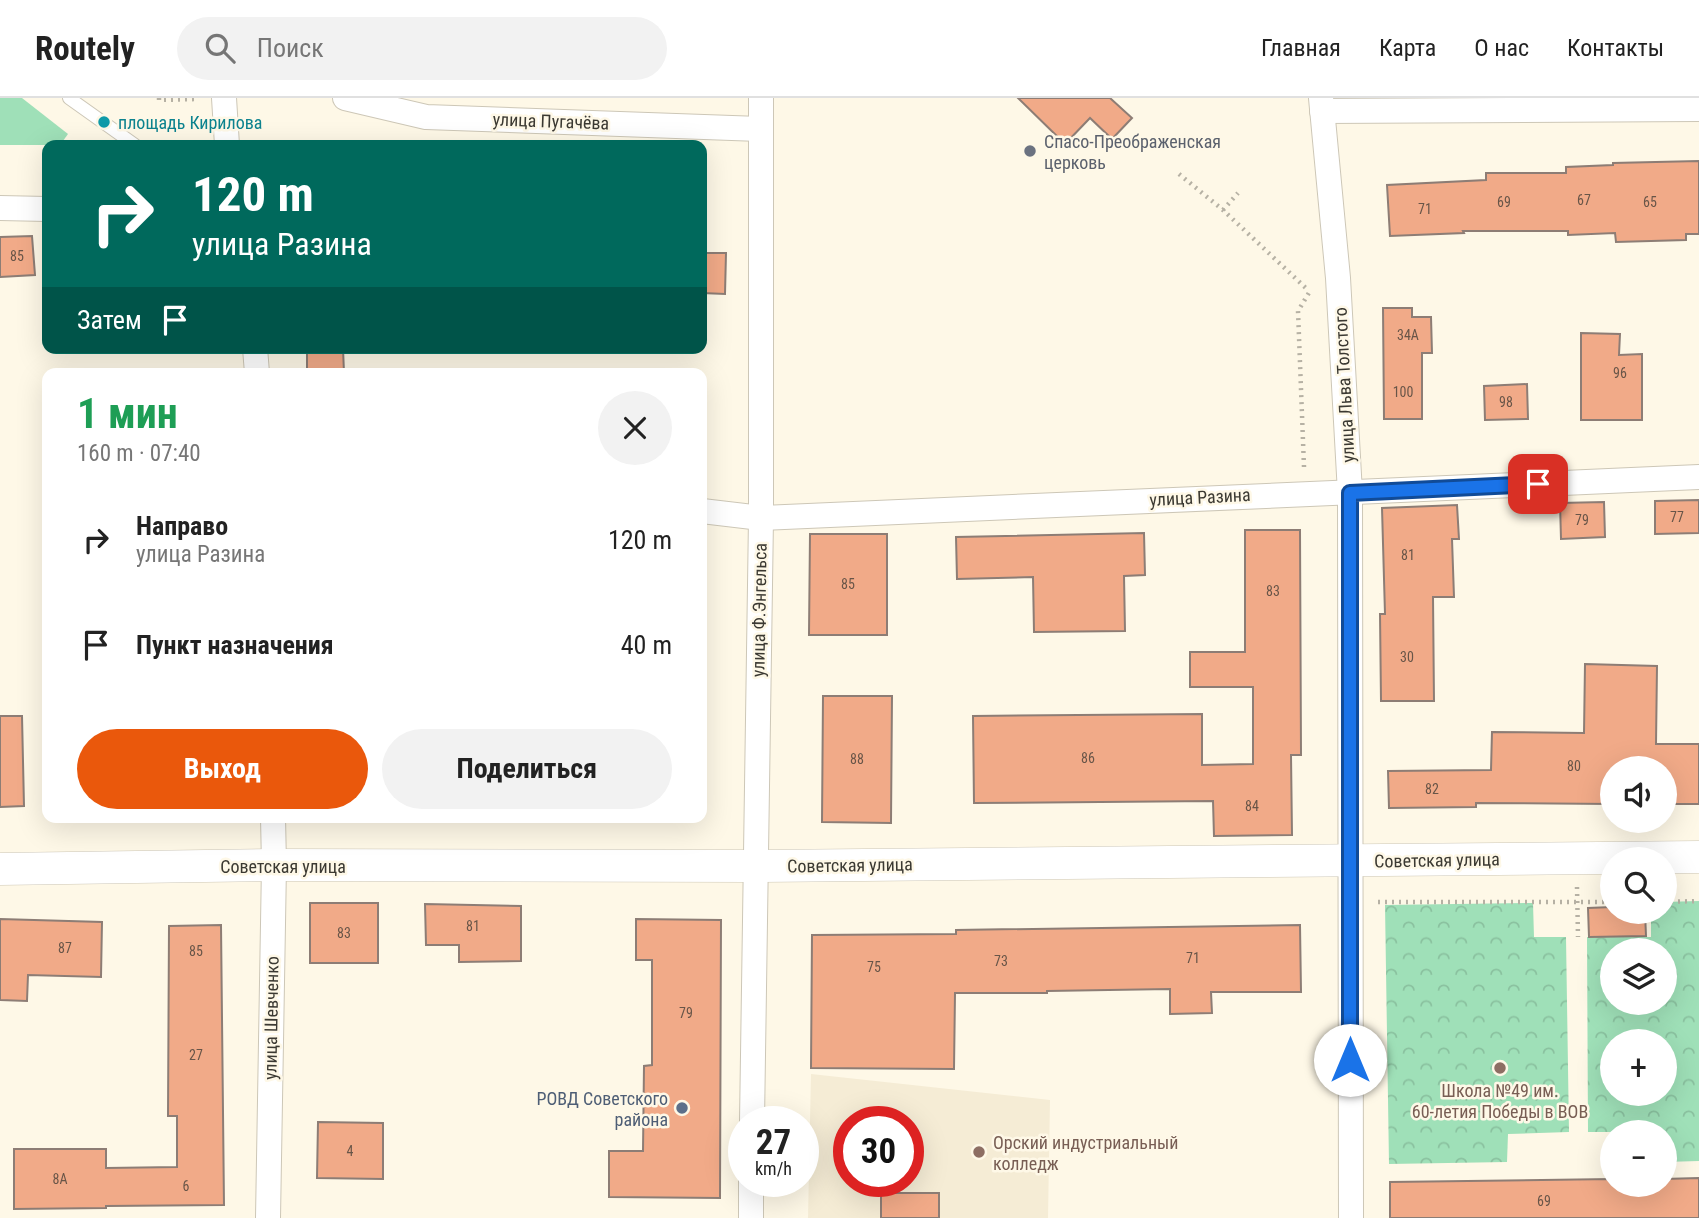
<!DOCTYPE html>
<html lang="ru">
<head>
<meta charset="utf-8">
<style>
	body { margin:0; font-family:"Roboto Condensed",sans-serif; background:#f2f2f2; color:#222; height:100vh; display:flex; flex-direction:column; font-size:26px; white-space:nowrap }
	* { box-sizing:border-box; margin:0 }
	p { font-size:23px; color:#767676 }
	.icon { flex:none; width:38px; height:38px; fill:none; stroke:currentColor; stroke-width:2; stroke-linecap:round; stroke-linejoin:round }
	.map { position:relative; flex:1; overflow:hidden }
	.panel { position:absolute; left:42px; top:270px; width:665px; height:455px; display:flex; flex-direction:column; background:#fff; border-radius:14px; box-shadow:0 7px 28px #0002 }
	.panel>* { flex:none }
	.guide { position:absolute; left:42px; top:42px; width:665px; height:214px; border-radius:14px; box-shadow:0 7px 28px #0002; background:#00695c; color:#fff; overflow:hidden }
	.tools { position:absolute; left:1600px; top:658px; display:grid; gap:14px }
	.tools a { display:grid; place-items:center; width:77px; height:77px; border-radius:50%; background:#fff; box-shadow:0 7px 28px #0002; font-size:35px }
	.speed { position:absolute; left:728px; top:1008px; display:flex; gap:14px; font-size:35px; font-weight:700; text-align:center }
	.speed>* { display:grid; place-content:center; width:91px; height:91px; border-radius:50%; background:#fff; box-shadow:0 7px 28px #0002; line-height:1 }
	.speed small { font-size:18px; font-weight:400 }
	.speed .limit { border:10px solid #d22; background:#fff; color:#111 }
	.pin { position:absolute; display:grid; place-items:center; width:60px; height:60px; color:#fff; margin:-30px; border-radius:14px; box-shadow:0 4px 10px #0006 }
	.me { position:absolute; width:77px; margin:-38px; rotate:0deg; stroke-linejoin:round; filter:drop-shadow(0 0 5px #0008) }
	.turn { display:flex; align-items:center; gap:24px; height:147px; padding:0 35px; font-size:32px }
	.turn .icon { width:91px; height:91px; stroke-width:2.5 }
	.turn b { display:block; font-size:49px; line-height:60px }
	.then { display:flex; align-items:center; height:66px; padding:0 35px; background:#0003; gap:14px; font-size:26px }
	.round { display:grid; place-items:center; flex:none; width:74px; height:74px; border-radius:37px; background:#f2f2f2 }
	.summary { display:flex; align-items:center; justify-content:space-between; height:119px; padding:0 35px }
	h1 { font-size:42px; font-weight:700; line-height:52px; color:#1e9e55 }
	.primary-button { display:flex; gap:14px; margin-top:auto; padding:14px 35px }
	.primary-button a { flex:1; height:80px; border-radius:42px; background:#ea580c; color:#fff; font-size:28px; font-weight:700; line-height:80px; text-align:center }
	.primary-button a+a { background:#f2f2f2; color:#222 }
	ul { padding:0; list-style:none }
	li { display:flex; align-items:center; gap:21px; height:105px; padding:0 35px }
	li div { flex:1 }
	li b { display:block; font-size:26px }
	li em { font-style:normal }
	header { display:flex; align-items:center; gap:42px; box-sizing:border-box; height:98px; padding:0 35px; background:#fff; border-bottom:2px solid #e0e0e0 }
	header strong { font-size:33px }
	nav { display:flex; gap:38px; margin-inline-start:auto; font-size:24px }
	.search { width:490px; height:63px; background:#f2f2f2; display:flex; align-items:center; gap:18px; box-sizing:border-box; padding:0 24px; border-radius:38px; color:#767676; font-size:26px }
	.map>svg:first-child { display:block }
	.built { fill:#f5ecd5; fill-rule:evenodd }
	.green { fill:#9fe0b8 }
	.park { fill:url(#park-crowns); fill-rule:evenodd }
	.building { fill:#f1aa88; stroke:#8d7d75; stroke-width:2 }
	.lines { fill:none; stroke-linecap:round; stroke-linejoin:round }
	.service-casing { stroke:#cdc7b7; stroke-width:14 }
	.minor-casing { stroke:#cdc7b7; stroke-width:26 }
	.tertiary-casing { stroke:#cdc7b7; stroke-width:33 }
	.path { stroke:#b6b1a4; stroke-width:4.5; stroke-dasharray:2 5; stroke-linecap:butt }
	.service { stroke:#fff; stroke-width:12 }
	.minor { stroke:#fff; stroke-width:24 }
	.tertiary { stroke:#fff; stroke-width:32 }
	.route-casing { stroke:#114b97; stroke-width:18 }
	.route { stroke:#1a73e8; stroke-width:12 }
	.culture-dot { fill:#0f9aa8; stroke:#fef8e7; stroke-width:2.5 }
	.worship-dot { fill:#6b7280; stroke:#fef8e7; stroke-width:2.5 }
	.education-dot { fill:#8d6e63; stroke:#fef8e7; stroke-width:2.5 }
	.service-dot { fill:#5c6f8a; stroke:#fef8e7; stroke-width:2.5 }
	.labels { text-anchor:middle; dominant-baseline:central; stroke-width:5; stroke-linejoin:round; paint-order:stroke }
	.number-label { font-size:14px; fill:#685548 }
	.street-label { font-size:18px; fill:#3b3932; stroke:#fef8e7 }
	.culture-label { font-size:18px; fill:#0d838f; stroke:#fef8e7; text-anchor:start }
	.worship-label { font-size:18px; fill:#5b616d; stroke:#fef8e7; text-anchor:start }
	.education-label { font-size:18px; fill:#785e54; stroke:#fef8e7 }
	.service-label { font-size:18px; fill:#4e5e75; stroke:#fef8e7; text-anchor:end }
</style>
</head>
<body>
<header>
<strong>Routely</strong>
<div class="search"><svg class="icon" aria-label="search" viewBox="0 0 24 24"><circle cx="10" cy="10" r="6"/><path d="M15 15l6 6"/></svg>Поиск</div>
<nav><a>Главная</a><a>Карта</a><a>О нас</a><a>Контакты</a></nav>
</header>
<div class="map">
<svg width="1699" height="1120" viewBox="0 0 1699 1120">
	<defs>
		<pattern id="park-crowns" width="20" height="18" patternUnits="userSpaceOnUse" patternTransform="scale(1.75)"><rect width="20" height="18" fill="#9fe0b8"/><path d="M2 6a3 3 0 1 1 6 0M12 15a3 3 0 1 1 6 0" fill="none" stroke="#8ac19f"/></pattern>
	</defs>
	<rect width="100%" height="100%" fill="#fef8e7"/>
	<path class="built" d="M 811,976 L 1050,1002 L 1048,1120 L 808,1120 ZM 849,1024 L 908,1024 L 908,1083 L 849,1083 Z"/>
	<path class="green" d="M 0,0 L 22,0 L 68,36 L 60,47 L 0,47 Z"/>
	<g class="park">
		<path d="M 1699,803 L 1699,1063 L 1664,1064 L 1664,1034 L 1588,1034 L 1587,839 L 1651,839 L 1651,814 L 1664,814 L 1664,804 ZM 1612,852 L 1664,852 L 1664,905 L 1612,905 ZM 1612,943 L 1664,943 L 1664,996 L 1612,996 Z"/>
		<path d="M 1533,805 L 1534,839 L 1566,839 L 1569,1034 L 1508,1036 L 1507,1064 L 1389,1066 L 1385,807 Z"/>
	</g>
	<g class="building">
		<path d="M 1018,0 L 1110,0 L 1132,20 L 1112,41 L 1090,20 L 1065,46 Z"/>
		<path d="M 1699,63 L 1699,136 L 1686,136 L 1686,142 L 1616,144 L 1615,135 L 1568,137 L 1568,133 L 1463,133 L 1464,135 L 1390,138 L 1387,87 L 1486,82 L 1486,75 L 1566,75 L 1566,69 L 1613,67 L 1613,65 Z"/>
		<path d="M 32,138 L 35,177 L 0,179 L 0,139 Z"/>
		<path d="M 702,155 L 726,155 L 725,196 L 702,195 Z"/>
		<path d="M 1383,210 L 1412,210 L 1412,219 L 1431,219 L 1432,255 L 1422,255 L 1422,321 L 1384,321 Z"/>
		<path d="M 1581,235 L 1620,236 L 1619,257 L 1642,256 L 1642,322 L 1581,322 Z"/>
		<path d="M 307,250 L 343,250 L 344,275 L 307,275 Z"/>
		<path d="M 1527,286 L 1528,321 L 1485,322 L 1484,288 Z"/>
		<path d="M 1699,402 L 1699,435 L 1655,436 L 1655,403 Z"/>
		<path d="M 1604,404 L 1605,439 L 1561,441 L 1560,405 Z"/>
		<path d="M 1457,407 L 1459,441 L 1452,441 L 1454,499 L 1433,499 L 1434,603 L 1381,603 L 1380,516 L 1385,516 L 1382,410 Z"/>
		<path d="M 1245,432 L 1300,432 L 1301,657 L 1291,657 L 1292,737 L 1214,738 L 1213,703 L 974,705 L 973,618 L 1202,616 L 1202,667 L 1253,666 L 1253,589 L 1190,589 L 1190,554 L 1245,554 Z"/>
		<path d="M 1144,435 L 1145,477 L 1124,478 L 1125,533 L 1034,534 L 1033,479 L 957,481 L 956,439 Z"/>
		<path d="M 810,436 L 887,436 L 887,537 L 809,537 Z"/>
		<path d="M 1585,566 L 1657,568 L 1656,646 L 1699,646 L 1699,706 L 1664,706 L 1664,670 L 1612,670 L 1612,706 L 1476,705 L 1476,709 L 1389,710 L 1388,673 L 1491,672 L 1492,634 L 1584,635 Z"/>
		<path d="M 823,598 L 892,598 L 891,725 L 822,724 Z"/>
		<path d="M 0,618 L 22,618 L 24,708 L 0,709 Z"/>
		<rect x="310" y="805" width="68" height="60"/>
		<path d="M 425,806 L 521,808 L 521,863 L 459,864 L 459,847 L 426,847 Z"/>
		<path d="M 1612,809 L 1612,814 L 1645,814 L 1646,838 L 1589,839 L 1588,810 Z"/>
		<path d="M 0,821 L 102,824 L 101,879 L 28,877 L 27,903 L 0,902 Z"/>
		<path d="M 636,821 L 721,822 L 720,1100 L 609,1099 L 609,1053 L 643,1053 L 644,968 L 652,967 L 652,862 L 636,862 Z"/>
		<path d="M 221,827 L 224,1107 L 106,1108 L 106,1110 L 14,1111 L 14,1051 L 106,1051 L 106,1070 L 177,1069 L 177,1018 L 168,1018 L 169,828 Z"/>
		<path d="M 1300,827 L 1301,894 L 1211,894 L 1212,915 L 1170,916 L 1170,891 L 1047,893 L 1047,895 L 955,895 L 954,971 L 811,970 L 812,837 L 956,836 L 956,832 Z"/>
		<path d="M 318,1024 L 383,1025 L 383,1081 L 317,1080 Z"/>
		<path d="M 1699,1080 L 1699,1120 L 1390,1120 L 1390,1084 L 1612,1081 L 1612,1087 L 1664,1087 L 1664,1081 Z"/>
		<rect x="881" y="1095" width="58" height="25"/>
	</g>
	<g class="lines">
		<defs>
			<path id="service" d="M 69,0 L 135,47"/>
			<g id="minor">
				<path d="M 224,0 L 227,47"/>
				<path d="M 345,0 L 426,19 L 760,31"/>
				<path d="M 1321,0 L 1338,180 L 1350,395 L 1351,1120"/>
				<path d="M 1322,13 L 1699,11"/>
				<path d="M 0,110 L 47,111"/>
				<path d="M 255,250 L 257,275"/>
				<path d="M 702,413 L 761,420 L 1699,379"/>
				<path d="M 752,1024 L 761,420 L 761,0"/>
				<path d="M 268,1120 L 274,767 L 273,719"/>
				<path d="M 751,1120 L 751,1083"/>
			</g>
			<path id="tertiary" d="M 0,771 L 274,767 L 754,768 L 1699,759"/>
		</defs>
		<use href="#service" class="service-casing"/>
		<use href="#minor" class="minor-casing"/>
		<use href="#tertiary" class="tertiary-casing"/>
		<g class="path">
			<path d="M 159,0 L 159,2 L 199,1"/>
			<path d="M 1179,76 L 1223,112 L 1309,193"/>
			<path d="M 1223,112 L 1238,95"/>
			<path d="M 1304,369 L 1298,213 L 1310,193"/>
			<path d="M 1577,789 L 1578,839"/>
			<path d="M 1378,804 L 1612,804"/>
			<path d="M 1664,804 L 1699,803"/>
		</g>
		<use href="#service" class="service"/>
		<use href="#minor" class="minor"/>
		<use href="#tertiary" class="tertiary"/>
	</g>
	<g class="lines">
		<defs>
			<path id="route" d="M 1350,962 L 1350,395 L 1538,386"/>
		</defs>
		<use href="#route" class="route-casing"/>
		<use href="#route" class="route"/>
	</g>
	<circle class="culture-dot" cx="104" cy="24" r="7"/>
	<circle class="worship-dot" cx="1030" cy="53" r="7"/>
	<g class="education-dot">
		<circle cx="1500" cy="970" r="7"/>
		<circle cx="979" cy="1054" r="7"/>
	</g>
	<circle class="service-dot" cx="682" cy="1010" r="7"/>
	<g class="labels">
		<g class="number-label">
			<text x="1584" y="102">67</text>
			<text x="1504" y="104">69</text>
			<text x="1650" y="104">65</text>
			<text x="1425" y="111">71</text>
			<text x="17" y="158">85</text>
			<text x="1408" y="237">34А</text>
			<text x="1620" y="275">96</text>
			<text x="1403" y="294">100</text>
			<text x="1506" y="304">98</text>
			<text x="1677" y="419">77</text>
			<text x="1582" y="422">79</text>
			<text x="1408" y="457">81</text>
			<text x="848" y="486">85</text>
			<text x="1273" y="493">83</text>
			<text x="1407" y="559">30</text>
			<text x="1088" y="660">86</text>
			<text x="857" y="661">88</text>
			<text x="1574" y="668">80</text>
			<text x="1432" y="691">82</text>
			<text x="1252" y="708">84</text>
			<text x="473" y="828">81</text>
			<text x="344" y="835">83</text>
			<text x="65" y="850">87</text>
			<text x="196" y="853">85</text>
			<text x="1193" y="860">71</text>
			<text x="1001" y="863">73</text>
			<text x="874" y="869">75</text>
			<text x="686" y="915">79</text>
			<text x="196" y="957">27</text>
			<text x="350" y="1053">4</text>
			<text x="60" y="1081">8А</text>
			<text x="186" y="1088">6</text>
			<text x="1544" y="1103">69</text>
		</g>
		<g class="street-label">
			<text transform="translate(551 23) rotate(2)">улица Пугачёва</text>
			<text transform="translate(1344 287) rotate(-93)">улица Льва Толстого</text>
			<text transform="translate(1200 399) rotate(-3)">улица Разина</text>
			<text transform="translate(759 512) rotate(-89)">улица Ф.Энгельса</text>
			<text transform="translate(1437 762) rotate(-1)">Советская улица</text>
			<text transform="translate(850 767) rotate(-1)">Советская улица</text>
			<text x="283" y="768">Советская улица</text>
			<text transform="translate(271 920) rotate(-89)">улица Шевченко</text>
		</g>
		<g class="culture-label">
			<text x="118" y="24">площадь Кирилова</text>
		</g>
		<g class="worship-label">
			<text x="1044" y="43">Спасо-Преображенская<tspan x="1044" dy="21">церковь</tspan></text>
		</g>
		<g class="education-label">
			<text x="1500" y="992">Школа №49 им.<tspan x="1500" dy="21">60-летия Победы в ВОВ</tspan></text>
			<text x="993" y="1044" text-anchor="start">Орский индустриальный<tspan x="993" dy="21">колледж</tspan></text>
		</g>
		<g class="service-label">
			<text x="668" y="1000">РОВД Советского<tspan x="668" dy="21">района</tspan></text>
		</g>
	</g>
</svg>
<div class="tools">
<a><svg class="icon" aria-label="sound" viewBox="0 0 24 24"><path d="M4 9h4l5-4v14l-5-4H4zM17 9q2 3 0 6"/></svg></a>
<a><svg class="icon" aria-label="search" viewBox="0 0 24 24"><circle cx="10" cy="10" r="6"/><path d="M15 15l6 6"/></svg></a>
<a><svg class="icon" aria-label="layers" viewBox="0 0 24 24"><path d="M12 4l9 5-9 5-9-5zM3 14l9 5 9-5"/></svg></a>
<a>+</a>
<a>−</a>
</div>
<div class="speed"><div>27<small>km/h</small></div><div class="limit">30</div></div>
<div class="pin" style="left:1538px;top:386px;background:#d93025"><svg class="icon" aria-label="arrive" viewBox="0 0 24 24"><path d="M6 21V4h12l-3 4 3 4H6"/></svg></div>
<svg class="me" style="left:1350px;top:962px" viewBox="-20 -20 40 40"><circle r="19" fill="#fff"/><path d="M0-13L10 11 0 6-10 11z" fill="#1a73e8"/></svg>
<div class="guide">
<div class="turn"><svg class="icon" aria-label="right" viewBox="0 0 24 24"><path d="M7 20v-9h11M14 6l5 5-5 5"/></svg><div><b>120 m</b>улица Разина</div></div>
<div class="then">Затем<svg class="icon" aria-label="arrive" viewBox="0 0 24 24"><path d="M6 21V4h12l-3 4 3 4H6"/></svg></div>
</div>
<section class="panel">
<div class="summary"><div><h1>1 мин</h1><p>160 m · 07:40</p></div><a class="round"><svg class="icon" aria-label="close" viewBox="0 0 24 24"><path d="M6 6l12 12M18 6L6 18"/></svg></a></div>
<ul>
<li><svg class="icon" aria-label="right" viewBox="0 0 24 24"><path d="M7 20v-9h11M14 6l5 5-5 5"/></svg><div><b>Направо</b><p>улица Разина</p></div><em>120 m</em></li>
<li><svg class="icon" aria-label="arrive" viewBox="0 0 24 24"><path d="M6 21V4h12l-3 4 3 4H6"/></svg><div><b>Пункт назначения</b></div><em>40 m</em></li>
</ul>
<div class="primary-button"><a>Выход</a><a>Поделиться</a></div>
</section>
</div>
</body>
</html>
